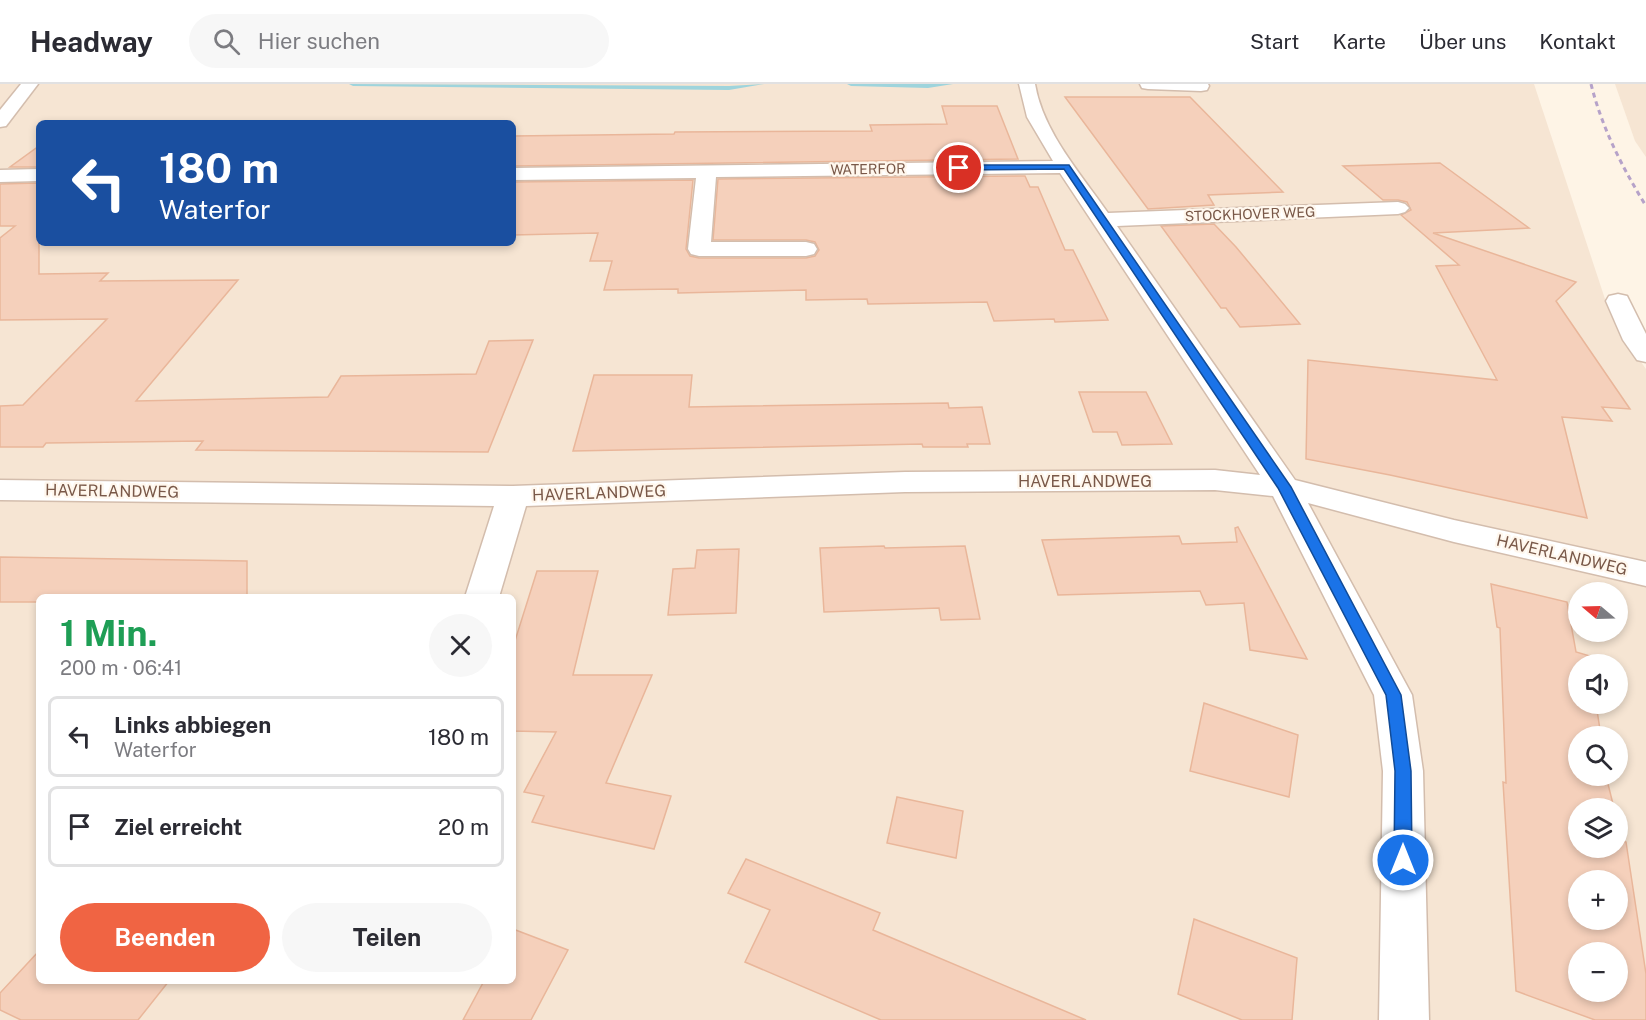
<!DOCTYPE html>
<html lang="de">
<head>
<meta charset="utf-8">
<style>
	body { margin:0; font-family:"Public Sans",sans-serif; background:#f7f7f7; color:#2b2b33; height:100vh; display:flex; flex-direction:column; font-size:22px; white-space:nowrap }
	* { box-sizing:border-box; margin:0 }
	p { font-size:20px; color:#7c7c81 }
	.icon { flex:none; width:33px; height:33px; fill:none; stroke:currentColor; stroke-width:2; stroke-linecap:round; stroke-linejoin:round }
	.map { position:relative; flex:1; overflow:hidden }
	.details { position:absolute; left:36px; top:510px; width:480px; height:390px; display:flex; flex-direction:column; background:#fff; border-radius:9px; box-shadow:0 3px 9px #0003 }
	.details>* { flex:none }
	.guide { position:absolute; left:36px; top:36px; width:480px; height:126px; border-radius:9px; box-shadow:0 3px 9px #0003; background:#1a4fa0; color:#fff; overflow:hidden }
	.needle { width:39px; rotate:289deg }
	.fabs { position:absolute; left:1568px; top:498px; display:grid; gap:12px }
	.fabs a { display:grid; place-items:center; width:60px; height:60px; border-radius:50%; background:#fff; box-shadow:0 3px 9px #0003; font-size:30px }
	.pin { position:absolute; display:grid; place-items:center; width:51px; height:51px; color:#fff; margin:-26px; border:3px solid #fff; border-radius:50%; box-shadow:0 2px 6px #0007 }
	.me { position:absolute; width:66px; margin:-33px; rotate:0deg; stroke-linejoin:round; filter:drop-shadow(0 0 4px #0008) }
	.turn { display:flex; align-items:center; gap:21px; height:126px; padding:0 24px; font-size:27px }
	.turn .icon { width:78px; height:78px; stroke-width:2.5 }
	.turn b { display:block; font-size:42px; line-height:51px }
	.round { display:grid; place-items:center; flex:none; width:63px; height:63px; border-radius:32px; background:#f7f7f7 }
	.headline { display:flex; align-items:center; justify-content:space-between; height:102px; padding:0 24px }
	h1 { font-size:36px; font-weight:700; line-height:45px; color:#1e9e55 }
	.cta { display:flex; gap:12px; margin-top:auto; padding:12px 24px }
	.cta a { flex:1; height:69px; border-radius:36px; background:#f06443; color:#fff; font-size:24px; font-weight:700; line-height:69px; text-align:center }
	.cta a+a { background:#f7f7f7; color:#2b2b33 }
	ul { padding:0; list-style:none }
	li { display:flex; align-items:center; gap:18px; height:81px; margin:0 12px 9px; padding:0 12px; border:3px solid #e1e1e2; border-radius:9px }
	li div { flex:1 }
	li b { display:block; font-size:22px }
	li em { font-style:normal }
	header { display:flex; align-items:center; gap:36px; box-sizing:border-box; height:84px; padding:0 30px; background:#fff; border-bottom:2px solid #e1e1e2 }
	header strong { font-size:28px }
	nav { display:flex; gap:33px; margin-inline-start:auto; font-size:21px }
	.search { width:420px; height:54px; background:#f7f7f7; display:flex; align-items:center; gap:15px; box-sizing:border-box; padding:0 21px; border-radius:33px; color:#7c7c81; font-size:22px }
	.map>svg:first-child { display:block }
	.residential { fill:#f6e5d3; fill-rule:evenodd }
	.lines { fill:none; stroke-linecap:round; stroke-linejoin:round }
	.stream { fill:#9ed4dc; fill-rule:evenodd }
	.building { fill:#f5d0bb; stroke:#e9b69a; stroke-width:1.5; fill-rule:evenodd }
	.street-casing { stroke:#d3bdad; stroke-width:3 }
	.street { fill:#fff; fill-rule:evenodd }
	.rail { stroke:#b6a2c9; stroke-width:3; stroke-dasharray:5 4; stroke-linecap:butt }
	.route { fill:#1a73e8; stroke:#114b97; stroke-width:1.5 }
	.labels { text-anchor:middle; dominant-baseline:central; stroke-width:4.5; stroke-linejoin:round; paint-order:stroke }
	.far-street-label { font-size:14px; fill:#795848; stroke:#fff7ed }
	.street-label { font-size:16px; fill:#795848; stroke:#fff7ed }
</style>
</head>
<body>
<header>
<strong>Headway</strong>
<div class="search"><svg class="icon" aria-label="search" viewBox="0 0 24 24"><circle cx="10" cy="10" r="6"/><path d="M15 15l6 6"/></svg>Hier suchen</div>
<nav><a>Start</a><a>Karte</a><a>Über uns</a><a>Kontakt</a></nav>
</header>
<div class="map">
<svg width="1646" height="936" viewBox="0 0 1646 936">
	<rect width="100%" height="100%" fill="#fef4e6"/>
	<g class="residential">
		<path d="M 0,0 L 1534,0 L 1606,218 L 1625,256 L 1646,285 L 1646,936 L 0,936 ZM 39,39 L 513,39 L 513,159 L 39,159 ZM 1578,508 L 1617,508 L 1617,548 L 1578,548 ZM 39,513 L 513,513 L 513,897 L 39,897 ZM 1578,580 L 1617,580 L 1617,620 L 1578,620 ZM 1578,652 L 1617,652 L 1617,692 L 1578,692 ZM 1578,724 L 1617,724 L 1617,764 L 1578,764 ZM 1578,796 L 1617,796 L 1617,836 L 1578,836 ZM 1578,868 L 1617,868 L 1617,908 L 1578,908 Z"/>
		<path d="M 1615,0 L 1646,0 L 1646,73 L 1635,57 Z"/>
	</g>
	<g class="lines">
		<g class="stream">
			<path d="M 349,0 L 729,2 L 764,0 L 729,6 L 353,2 Z"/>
			<path d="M 847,0 L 953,0 L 928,4 L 851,2 Z"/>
		</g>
	</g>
	<g class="building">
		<path d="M 1065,13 L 1190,13 L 1283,108 L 1208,111 L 1214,121 L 1148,125 Z"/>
		<path d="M 942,22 L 997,22 L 1018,75 L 513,82 L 513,52 L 674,50 L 675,48 L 872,47 L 870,41 L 947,40 Z"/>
		<path d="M 39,62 L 39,83 L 10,83 Z"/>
		<path d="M 1440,79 L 1529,144 L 1433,149 L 1576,198 L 1556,217 L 1630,325 L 1602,323 L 1612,337 L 1562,333 L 1587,434 L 1390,391 L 1306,375 L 1308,276 L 1497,296 L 1436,182 L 1459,181 L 1401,131 L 1411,126 L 1407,118 L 1398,116 L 1383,116 L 1343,82 Z"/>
		<path d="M 1025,92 L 1030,103 L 1038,103 L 1065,166 L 1073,166 L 1108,236 L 1055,238 L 1054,235 L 994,237 L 987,218 L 868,220 L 867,215 L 806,216 L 806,206 L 678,209 L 678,205 L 604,206 L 612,177 L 590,177 L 598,149 L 513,151 L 513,98 L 693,96 L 686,165 L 690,172 L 699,174 L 806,174 L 815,172 L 819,166 L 815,158 L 806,156 L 713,156 L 718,95 Z"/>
		<path d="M 39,99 L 39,190 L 108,189 L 100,197 L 238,196 L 136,317 L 328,313 L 341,292 L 476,290 L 489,257 L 533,256 L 488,368 L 196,366 L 203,357 L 46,359 L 43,363 L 0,363 L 0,322 L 23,321 L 107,235 L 0,236 L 0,154 L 15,142 L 0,142 L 0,100 Z"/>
		<path d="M 1214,140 L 1236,163 L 1300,240 L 1240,243 L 1226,224 L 1221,224 L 1161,142 Z"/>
		<path d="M 594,291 L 692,291 L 689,323 L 948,319 L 949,324 L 982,323 L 990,360 L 967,360 L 968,363 L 923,363 L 922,360 L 573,367 Z"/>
		<path d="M 1079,308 L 1146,308 L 1172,360 L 1122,361 L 1117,348 L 1093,348 Z"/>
		<path d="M 1238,443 L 1307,575 L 1250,566 L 1244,519 L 1206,521 L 1200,507 L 1058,511 L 1042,456 L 1179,452 L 1182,460 L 1237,458 L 1235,444 Z"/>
		<path d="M 884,462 L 885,464 L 965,462 L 980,535 L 941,536 L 939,524 L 824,528 L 820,464 Z"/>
		<path d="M 739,465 L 736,529 L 668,531 L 673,485 L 695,484 L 697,466 Z"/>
		<path d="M 0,473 L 247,477 L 247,513 L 39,513 L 39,518 L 0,518 Z"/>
		<path d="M 537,487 L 598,487 L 573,591 L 652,591 L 606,699 L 671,712 L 654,765 L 532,738 L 544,712 L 524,708 L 556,648 L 513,647 L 513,563 Z"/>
		<path d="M 1491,500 L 1567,518 L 1576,568 L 1590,572 L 1592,580 L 1578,580 L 1578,620 L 1596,620 L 1601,652 L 1578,652 L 1578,692 L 1606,692 L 1614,724 L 1578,724 L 1578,764 L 1617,764 L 1617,736 L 1622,757 L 1626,758 L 1646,890 L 1646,936 L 1595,936 L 1516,907 L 1503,698 L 1506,699 L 1500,544 L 1497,543 ZM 1578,796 L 1617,796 L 1617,836 L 1578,836 ZM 1578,868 L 1617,868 L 1617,908 L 1578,908 Z"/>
		<path d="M 1204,619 L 1298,651 L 1289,713 L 1190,687 Z"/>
		<path d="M 897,713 L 963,727 L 956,774 L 887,759 Z"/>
		<path d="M 746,775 L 880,829 L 873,846 L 1086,936 L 881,936 L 745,878 L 770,826 L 728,809 Z"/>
		<path d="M 1194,835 L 1297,874 L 1292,936 L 1242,936 L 1178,910 Z"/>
		<path d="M 513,845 L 568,866 L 531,936 L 463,936 L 484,897 L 513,897 Z"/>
		<path d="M 39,867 L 39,897 L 169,897 L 138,936 L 21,936 L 0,926 L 0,909 Z"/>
	</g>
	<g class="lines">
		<defs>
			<g id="street">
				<path d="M 21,0 L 38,0 L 6,42 L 0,43 L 0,26 Z"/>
				<path d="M 1019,0 L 1035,0 C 1043,48 1081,90 1108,129 L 1398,118 L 1405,120 L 1409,124 L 1405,128 L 1398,130 L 1117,142 L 1295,396 L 1454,436 L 1646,478 L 1646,502 L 1454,458 L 1308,419 L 1412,611 L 1423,687 L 1429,936 L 1379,936 L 1383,687 L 1374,611 L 1273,412 L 1215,406 L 905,408 L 526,422 L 499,513 L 465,513 L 494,422 L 0,416 L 0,396 L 513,402 L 905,388 L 1215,386 L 1260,391 L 1060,89 L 716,93 L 711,158 L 806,158 L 814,160 L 817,165 L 814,170 L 806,172 L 699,172 L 691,170 L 688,165 L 696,94 L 513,96 L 513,84 L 1053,77 L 1027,33 Z"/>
				<path d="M 1140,0 L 1208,0 L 1209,2 L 1207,6 L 1201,7 L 1148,5 L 1142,4 Z"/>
				<path d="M 39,85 L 39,97 L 0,98 L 0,86 Z"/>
				<path d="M 1618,210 L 1627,212 L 1646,250 L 1646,278 L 1637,276 L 1623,256 L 1606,217 L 1609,212 Z"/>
			</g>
		</defs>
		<use href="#street" class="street-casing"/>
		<use href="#street" class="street"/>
		<path class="rail" d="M 1591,0 C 1602,44 1622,83 1646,122"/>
	</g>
	<path class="route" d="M 1069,81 L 1291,403 L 1401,611 L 1411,687 L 1412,776 L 1410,781 L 1403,784 L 1397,781 L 1394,776 L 1395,687 L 1386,611 L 1278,404 L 1064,85 L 959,86 L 955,84 L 959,81 Z"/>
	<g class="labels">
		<g class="far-street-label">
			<text transform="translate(868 85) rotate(-1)">WATERFOR</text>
			<text transform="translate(1250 130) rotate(-2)">STOCKHOVER WEG</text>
		</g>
		<g class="street-label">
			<text x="1085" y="397">HAVERLANDWEG</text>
			<text transform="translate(112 407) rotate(1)">HAVERLANDWEG</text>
			<text transform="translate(599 409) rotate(-2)">HAVERLANDWEG</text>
			<text transform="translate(1562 471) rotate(13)">HAVERLANDWEG</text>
		</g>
	</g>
</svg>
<div class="fabs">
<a><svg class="needle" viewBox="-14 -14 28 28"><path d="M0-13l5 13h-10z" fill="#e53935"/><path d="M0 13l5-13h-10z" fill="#7c7c81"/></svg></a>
<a><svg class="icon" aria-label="sound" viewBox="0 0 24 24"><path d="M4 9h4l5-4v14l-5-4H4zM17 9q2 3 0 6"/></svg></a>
<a><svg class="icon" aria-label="search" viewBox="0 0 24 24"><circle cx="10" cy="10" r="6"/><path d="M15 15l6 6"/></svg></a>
<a><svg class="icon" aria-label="layers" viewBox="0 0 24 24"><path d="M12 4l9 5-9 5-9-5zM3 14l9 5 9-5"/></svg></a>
<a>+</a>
<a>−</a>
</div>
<div class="pin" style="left:959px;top:84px;background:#d93025"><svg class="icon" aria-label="arrive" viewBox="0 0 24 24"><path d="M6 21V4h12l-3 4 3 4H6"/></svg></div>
<svg class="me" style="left:1403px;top:776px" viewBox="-20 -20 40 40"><circle r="17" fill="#1a73e8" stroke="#fff" stroke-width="3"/><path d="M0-11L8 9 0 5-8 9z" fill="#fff"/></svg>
<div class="guide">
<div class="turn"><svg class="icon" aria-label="left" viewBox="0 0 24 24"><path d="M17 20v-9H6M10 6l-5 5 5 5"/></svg><div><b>180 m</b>Waterfor</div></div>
</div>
<section class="details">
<div class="headline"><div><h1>1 Min.</h1><p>200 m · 06:41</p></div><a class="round"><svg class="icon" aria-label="close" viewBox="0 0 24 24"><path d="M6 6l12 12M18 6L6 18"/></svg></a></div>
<ul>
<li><svg class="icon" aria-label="left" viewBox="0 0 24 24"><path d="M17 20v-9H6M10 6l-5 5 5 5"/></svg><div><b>Links abbiegen</b><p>Waterfor</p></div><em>180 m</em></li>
<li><svg class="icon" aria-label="arrive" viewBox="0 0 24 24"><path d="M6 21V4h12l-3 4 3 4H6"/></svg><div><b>Ziel erreicht</b></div><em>20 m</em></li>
</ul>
<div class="cta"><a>Beenden</a><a>Teilen</a></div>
</section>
</div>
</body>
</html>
